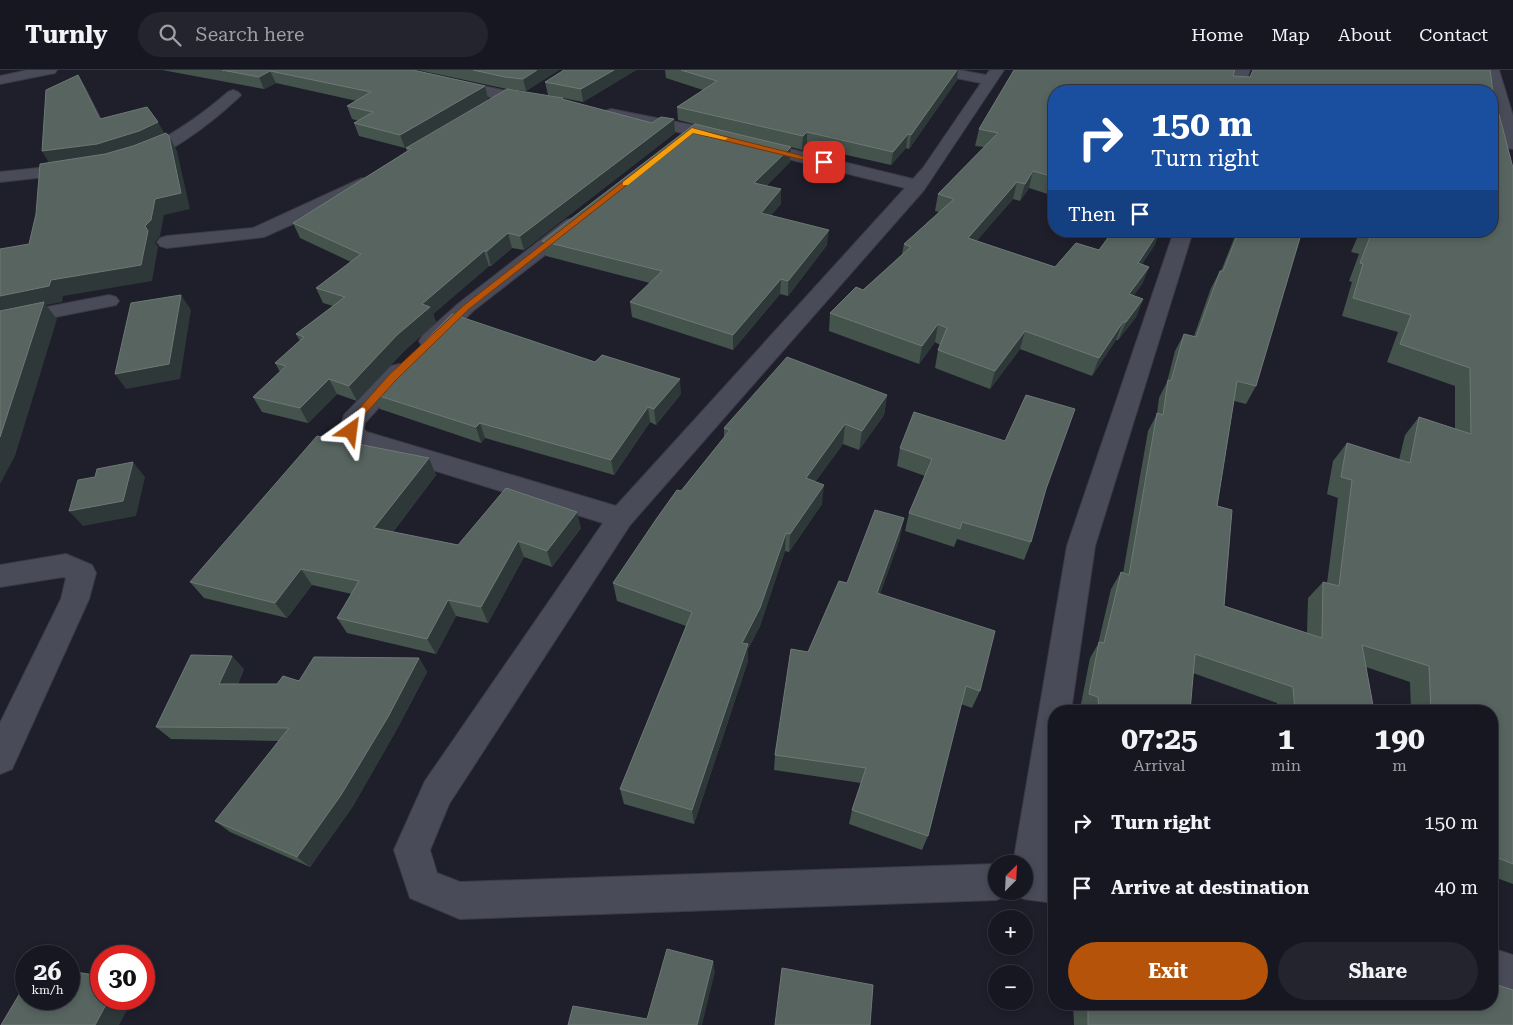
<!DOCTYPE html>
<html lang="en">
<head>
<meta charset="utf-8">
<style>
	body { margin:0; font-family:"Roboto Serif",serif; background:#23242d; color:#f1f3f6; height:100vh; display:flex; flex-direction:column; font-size:19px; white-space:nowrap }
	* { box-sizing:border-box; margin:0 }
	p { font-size:16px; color:#9e9fa5 }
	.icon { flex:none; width:28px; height:28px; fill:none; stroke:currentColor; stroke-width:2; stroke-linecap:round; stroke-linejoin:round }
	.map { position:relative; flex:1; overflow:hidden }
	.drawer { position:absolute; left:1048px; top:635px; width:450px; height:305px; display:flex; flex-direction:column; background:#161720; border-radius:20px; box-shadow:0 2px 8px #0003,0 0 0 1px #35363e }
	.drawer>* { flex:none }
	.hud { position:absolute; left:1048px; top:15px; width:450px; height:152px; border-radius:20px; box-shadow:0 2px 8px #0003,0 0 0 1px #35363e; background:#1a4fa0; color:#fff; overflow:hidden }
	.needle { width:32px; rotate:24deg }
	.buttons { position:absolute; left:988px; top:785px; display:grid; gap:10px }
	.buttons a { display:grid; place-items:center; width:45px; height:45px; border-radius:50%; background:#161720; box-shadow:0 2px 8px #0003,0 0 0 1px #35363e; font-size:25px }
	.speed { position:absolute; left:15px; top:875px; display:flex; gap:10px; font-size:25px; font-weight:700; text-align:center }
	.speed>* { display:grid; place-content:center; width:65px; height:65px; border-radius:50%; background:#161720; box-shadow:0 2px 8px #0003,0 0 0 1px #35363e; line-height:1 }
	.speed small { font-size:12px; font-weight:400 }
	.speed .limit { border:8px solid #d22; background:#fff; color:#111 }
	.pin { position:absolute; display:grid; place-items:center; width:42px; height:42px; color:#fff; margin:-21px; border-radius:10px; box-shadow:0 2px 8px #0006 }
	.me { position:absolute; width:55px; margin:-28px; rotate:31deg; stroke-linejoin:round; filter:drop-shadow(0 0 4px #0008) }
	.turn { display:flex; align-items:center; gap:18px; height:105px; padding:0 20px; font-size:22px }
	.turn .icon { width:65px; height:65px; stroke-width:2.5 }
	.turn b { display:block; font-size:35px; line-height:42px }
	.then { display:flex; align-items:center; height:48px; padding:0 20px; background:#0003; gap:10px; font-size:19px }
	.eta { display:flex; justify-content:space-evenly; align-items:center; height:85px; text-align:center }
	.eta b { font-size:30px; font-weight:700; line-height:35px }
	.cta { display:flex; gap:10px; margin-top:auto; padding:10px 20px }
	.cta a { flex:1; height:58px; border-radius:30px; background:#b45309; color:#fff; font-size:20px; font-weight:700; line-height:58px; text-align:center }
	.cta a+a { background:#23242d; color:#f1f3f6 }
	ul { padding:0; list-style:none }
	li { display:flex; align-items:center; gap:15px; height:65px; padding:0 20px }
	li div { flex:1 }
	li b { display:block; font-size:19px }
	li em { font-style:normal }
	header { display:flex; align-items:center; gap:30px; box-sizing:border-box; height:70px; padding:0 25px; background:#161720; border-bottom:1px solid #35363e }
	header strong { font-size:24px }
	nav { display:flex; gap:28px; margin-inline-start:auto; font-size:18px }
	.search { width:350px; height:45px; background:#23242d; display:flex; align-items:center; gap:12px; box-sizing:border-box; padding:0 18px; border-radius:28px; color:#9e9fa5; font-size:19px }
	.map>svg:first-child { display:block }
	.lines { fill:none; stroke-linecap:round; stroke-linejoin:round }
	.street-casing { stroke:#3b3a45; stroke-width:2 }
	.street { fill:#4a4b59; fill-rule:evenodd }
	.wall { fill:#45534d }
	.shaded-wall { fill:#2e3838 }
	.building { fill:#57645f; stroke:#6e7976 }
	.route { fill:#b45309; stroke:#753606 }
	.slow { fill:#f59e0b }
</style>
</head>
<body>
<header>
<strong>Turnly</strong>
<div class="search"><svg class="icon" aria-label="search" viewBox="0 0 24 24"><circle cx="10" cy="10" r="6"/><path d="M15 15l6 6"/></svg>Search here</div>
<nav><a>Home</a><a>Map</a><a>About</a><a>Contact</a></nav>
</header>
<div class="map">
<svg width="1513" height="955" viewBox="0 0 1513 955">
	<rect width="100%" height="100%" fill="#1e1f2b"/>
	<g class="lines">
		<defs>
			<g id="street">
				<path d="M 28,0 L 57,0 L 55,3 L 0,14 L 0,6 Z"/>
				<path d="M 382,0 L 409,0 L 507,21 L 542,26 L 545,29 L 542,32 L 537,34 L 507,31 L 389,4 L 384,3 Z"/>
				<path d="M 928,0 L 959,0 L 986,5 L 990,0 L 1004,0 L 924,120 L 630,455 L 449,734 L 430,780 L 437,803 L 460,812 L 996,794 L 996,821 L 1024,821 L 1024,794 L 1013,794 L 1067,476 L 1174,161 L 1193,161 L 1095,476 L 1071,641 L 1054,641 L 1054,759 L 1048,796 L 1054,797 L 1054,833 L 1024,829 L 1010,822 L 1009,825 L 996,830 L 460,849 L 410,828 L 394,780 L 425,711 L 603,453 L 349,374 L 339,361 L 344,345 L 391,296 L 399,294 L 407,296 L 410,301 L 407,306 L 365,353 L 364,359 L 367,362 L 616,436 L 905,118 L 748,79 L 746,75 L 748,71 L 754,70 L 913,109 L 923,98 L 981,13 L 935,4 L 930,3 Z"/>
				<path d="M 1236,0 L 1250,0 L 1243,21 L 1228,21 Z"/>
				<path d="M 1485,0 L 1499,0 L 1513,46 L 1513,79 L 1507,78 L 1505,74 Z"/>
				<path d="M 233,20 L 238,22 L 241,25 L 238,28 C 219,46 158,97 131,91 L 128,87 L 131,83 C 168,69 198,48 228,22 Z"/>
				<path d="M 611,39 L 692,55 L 698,57 L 700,60 L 698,63 L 692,65 L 605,47 L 603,44 L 605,41 Z"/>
				<path d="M 76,94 L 82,95 L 85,99 L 82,103 L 0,112 L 0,102 Z"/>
				<path d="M 362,108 L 368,109 L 371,113 L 368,117 L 326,139 L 264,167 L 167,178 L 160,176 L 157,172 L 160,168 L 167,166 L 253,158 Z"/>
				<path d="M 573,148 L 580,150 L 582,154 L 580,158 L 473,241 L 438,276 L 430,278 L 422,276 L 419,271 L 422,266 L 459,233 L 566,150 Z"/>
				<path d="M 109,225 L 116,227 L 119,231 L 116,235 L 0,258 L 0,246 Z"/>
				<path d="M 66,484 L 92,495 L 96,503 L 89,529 L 12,699 L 0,704 L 0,653 L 61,529 L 66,508 L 63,507 L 0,517 L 0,495 Z"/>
				<path d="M 1491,878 L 1513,885 L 1513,923 L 1491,916 Z"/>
			</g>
		</defs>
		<use href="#street" class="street-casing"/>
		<use href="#street" class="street"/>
	</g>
	<g class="wall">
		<path d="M 162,0 L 413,0 L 488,29 L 405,78 L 359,66 L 354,53 L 359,51 L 352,49 L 347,36 L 357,31 L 276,13 L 264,19 Z"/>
		<path d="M 418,0 L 559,0 L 526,21 L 507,19 Z"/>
		<path d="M 564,0 L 636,0 L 583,32 L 548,25 L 545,12 Z"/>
		<path d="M 665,0 L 958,0 L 957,10 L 909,79 L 906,78 L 891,95 L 807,76 L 802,80 L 791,77 L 790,92 L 766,116 L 781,119 L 781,134 L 771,145 L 827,175 L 788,226 L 780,224 L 733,280 L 632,247 L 630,232 L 650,213 L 546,186 L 542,171 L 694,54 L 678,50 L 677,37 L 703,20 L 666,8 Z"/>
		<path d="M 1014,0 L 1235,0 L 1233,6 L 1250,7 L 1253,0 L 1490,0 L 1496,44 L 1499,44 L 1513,98 L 1513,814 L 1491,806 L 1491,641 L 1411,641 L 1410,612 L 1366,597 L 1374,641 L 1278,641 L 1277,633 L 1193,603 L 1190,641 L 1086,641 L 1080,639 L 1090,588 L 1098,574 L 1111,519 L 1121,502 L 1123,503 L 1148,361 L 1157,344 L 1159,328 L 1167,312 L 1175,281 L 1184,264 L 1194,266 L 1211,218 L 1220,201 L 1221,201 L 1237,161 L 1302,161 L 1256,316 L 1246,334 L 1234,331 L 1217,436 L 1232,440 L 1224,536 L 1307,563 L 1308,528 L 1323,512 L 1327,513 L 1338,428 L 1327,424 L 1333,391 L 1347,373 L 1399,390 L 1405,365 L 1419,347 L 1455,359 L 1455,316 L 1387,292 L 1398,262 L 1342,246 L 1352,212 L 1349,211 L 1359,184 L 1351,182 L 1360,161 L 1491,161 L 1491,21 L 1054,21 L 1054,126 L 1029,118 L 1020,131 L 1013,129 L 976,171 L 1055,197 L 1076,173 L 1099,180 L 1113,161 L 1160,161 L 1154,176 L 1142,194 L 1149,197 L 1142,214 L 1133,226 L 1143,229 L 1136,247 L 1118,270 L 1116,270 L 1092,306 L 1020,279 L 990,319 L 935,298 L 938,280 L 940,275 L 935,272 L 919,294 L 829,261 L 830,243 L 856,217 L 863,220 L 902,184 L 904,174 L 939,142 L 935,141 L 938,124 L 984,77 L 975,76 L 979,59 Z"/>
		<path d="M 564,30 L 652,53 L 674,49 L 675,63 L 524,180 L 512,178 L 491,196 L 489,196 L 433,244 L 436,252 L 404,281 L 357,331 L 337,324 L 308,353 L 262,342 L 253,327 L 280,302 L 275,293 L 300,271 L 296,264 L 333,236 L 323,233 L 316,218 L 351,192 L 300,168 L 293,153 L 407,81 L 406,78 Z"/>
		<path d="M 373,324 L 681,324 L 656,355 L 650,352 L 614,405 L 485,368 L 481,373 L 380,339 Z"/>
		<path d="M 887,325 L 884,345 L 859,380 L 843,374 L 815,412 L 822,434 L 789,482 L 785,481 L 760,556 L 748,579 L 748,591 L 694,754 L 624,734 L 620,719 L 686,556 L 617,531 L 613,513 L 681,421 L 724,368 L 724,358 Z"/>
		<path d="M 900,378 L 1046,419 L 1031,472 L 1024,490 L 957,469 L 954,477 L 905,461 L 909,443 L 925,406 L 897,396 Z"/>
		<path d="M 429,388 L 436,405 L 393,462 L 458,475 L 581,458 L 552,497 L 524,487 L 488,553 L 456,546 L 436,584 L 347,563 L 337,548 L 352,524 L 312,515 L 287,548 L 204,528 L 190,512 Z"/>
		<path d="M 900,468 L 880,524 L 980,621 L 972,638 L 961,634 L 928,766 L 922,780 L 849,754 L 852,740 L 861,713 L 774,700 L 775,685 L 808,582 L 847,513 Z"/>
		<path d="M 419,588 L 427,602 L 397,659 L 353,736 L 310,797 L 230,762 L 215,751 L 279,671 L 171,669 L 156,657 L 244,599 L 238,614 L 277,614 Z"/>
		<path d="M 1073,934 L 1288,934 L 1288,937 L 1307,935 L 1307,934 L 1491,934 L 1513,955 L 1074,955 Z"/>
	</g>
	<g class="shaded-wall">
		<path d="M 537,0 L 559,0 L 526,21 L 523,9 Z"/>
		<path d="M 614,0 L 636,0 L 583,32 L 581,19 Z"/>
		<path d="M 957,0 L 958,0 L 957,10 L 909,79 L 911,65 Z"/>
		<path d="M 270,1 L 276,13 L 264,19 L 259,7 Z"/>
		<path d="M 78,5 L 86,18 L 109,63 L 100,49 Z"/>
		<path d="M 485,16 L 488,29 L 405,78 L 400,65 Z"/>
		<path d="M 674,49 L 675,63 L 524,180 L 520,166 Z"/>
		<path d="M 158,52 L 166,66 L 147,76 L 51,96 L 42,81 Z"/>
		<path d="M 807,62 L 807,76 L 802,80 L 803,66 Z"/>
		<path d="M 908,64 L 906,78 L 891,95 L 893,82 Z"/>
		<path d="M 169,66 L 177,81 L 190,139 L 164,145 L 160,166 L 155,172 L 158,177 L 152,211 L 63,226 L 62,232 L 46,235 L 57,249 L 15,386 L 0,414 L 0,226 L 51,210 L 145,156 Z"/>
		<path d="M 791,77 L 790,92 L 754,128 L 754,113 Z"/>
		<path d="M 1033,101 L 1029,118 L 1020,131 L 1025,114 Z"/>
		<path d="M 1017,112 L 1013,129 L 964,186 L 968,168 Z"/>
		<path d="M 781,119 L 781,134 L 761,157 L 761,143 Z"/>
		<path d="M 829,160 L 827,175 L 788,226 L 788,211 Z"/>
		<path d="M 1159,161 L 1160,161 L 1154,176 L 1131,211 L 1138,193 Z"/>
		<path d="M 508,163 L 512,178 L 491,196 L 487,181 Z"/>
		<path d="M 484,181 L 489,196 L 433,244 L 436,252 L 404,281 L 357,331 L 349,316 L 422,234 Z"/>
		<path d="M 1149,197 L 1142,214 L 1122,242 L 1129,224 Z"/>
		<path d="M 781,209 L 780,224 L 733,280 L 733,265 Z"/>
		<path d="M 181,225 L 191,240 L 180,309 L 126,319 L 115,304 Z"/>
		<path d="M 1143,229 L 1136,247 L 1118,270 L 1126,252 Z"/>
		<path d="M 1123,252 L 1116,270 L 1092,306 L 1099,288 Z"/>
		<path d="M 938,254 L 935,272 L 919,294 L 922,276 Z"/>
		<path d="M 1025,261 L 1020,279 L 990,319 L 995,301 Z"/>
		<path d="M 329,309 L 337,324 L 308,353 L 300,338 Z"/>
		<path d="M 680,309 L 681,324 L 656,355 L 654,339 Z"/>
		<path d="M 887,325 L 884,345 L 859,380 L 862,361 Z"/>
		<path d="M 648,337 L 650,352 L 614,405 L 611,390 Z"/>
		<path d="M 480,353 L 485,368 L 481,373 L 476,357 Z"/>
		<path d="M 845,354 L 843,374 L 804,427 L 806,408 Z"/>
		<path d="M 429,388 L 436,405 L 383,475 L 374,458 Z"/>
		<path d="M 133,392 L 145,407 L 136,446 L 83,456 L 69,441 Z"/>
		<path d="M 824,415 L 822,434 L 789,482 L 790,464 Z"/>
		<path d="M 577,442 L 581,458 L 552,497 L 547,481 Z"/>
		<path d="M 904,448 L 900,468 L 874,541 L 877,523 Z"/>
		<path d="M 786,463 L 785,481 L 760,556 L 748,579 L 748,591 L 694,754 L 692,740 L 742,573 Z"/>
		<path d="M 518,471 L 524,487 L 488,553 L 481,537 Z"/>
		<path d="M 301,499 L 312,515 L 287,548 L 275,533 Z"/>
		<path d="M 448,530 L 456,546 L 436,584 L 427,569 Z"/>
		<path d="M 232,586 L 244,599 L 232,627 L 219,614 Z"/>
		<path d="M 419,588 L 427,602 L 397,659 L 353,736 L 310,797 L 297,787 Z"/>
		<path d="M 713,891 L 715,902 L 702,955 L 697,955 Z"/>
		<path d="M 109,929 L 133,929 L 119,955 L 95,955 Z"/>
	</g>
	<g class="building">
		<path d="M 222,0 L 413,0 L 485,16 L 400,65 L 354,53 L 373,42 L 347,36 L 371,22 L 270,1 L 259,7 Z"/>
		<path d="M 473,0 L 537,0 L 523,9 L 505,7 Z"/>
		<path d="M 564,0 L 614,0 L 581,19 L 545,12 Z"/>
		<path d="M 681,0 L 957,0 L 911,65 L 908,64 L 893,82 L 807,62 L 803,66 L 677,37 L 717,11 Z"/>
		<path d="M 1014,0 L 1235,0 L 1233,6 L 1250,7 L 1253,0 L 1490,0 L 1496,44 L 1499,44 L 1513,98 L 1513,794 L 1491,785 L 1491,641 L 1431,641 L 1429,596 L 1362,575 L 1374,641 L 1295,641 L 1293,617 L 1195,584 L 1190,641 L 1099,641 L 1098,627 L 1089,624 L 1099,572 L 1104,573 L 1121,502 L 1129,505 L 1157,343 L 1163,345 L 1168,310 L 1171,311 L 1184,264 L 1196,267 L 1220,201 L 1223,201 L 1239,161 L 1302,161 L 1256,316 L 1237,311 L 1217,436 L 1232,440 L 1224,536 L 1322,568 L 1323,512 L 1339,516 L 1352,410 L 1341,407 L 1347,373 L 1410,393 L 1419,347 L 1471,364 L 1470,298 L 1400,274 L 1411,245 L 1353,228 L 1363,194 L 1360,193 L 1370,167 L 1362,164 L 1363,161 L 1491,161 L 1491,21 L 1054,21 L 1054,107 L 1033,101 L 1025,114 L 1017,112 L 968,168 L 1055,197 L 1076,173 L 1099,180 L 1113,161 L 1159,161 L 1138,193 L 1149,197 L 1129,224 L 1143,229 L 1126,252 L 1123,252 L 1099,288 L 1025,261 L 995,301 L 938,280 L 947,258 L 938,254 L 922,276 L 830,243 L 856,217 L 863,220 L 911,177 L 904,174 L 954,129 L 938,124 L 998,63 L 979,59 Z"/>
		<path d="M 78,5 L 100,49 L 147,37 L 158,52 L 139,61 L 97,74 L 42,81 L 46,20 Z"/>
		<path d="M 507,19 L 563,28 L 562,29 L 652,53 L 661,47 L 674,49 L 520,166 L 508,163 L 487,181 L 484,181 L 422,234 L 430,237 L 397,265 L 349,316 L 329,309 L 300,338 L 253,327 L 286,296 L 275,293 L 304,267 L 296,264 L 345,227 L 316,218 L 361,184 L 293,153 L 411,79 L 406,78 Z"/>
		<path d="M 695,54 L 791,77 L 754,113 L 781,119 L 761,143 L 829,160 L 788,211 L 781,209 L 733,265 L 630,232 L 662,201 L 542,171 Z"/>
		<path d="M 166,63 L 169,66 L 181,123 L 155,129 L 151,150 L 145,156 L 148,161 L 141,195 L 51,210 L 49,216 L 0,226 L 0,179 L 29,174 L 36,144 L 40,94 L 105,84 L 133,76 Z"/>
		<path d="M 181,225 L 169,294 L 115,304 L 131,233 Z"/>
		<path d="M 44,232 L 0,367 L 0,241 Z"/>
		<path d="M 452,244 L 595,292 L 602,285 L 680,309 L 654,339 L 648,337 L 611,390 L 480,353 L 476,357 L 373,324 Z"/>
		<path d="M 787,287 L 887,325 L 862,361 L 845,354 L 806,408 L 824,415 L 790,464 L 786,463 L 760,538 L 742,573 L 748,574 L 692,740 L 620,719 L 692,542 L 613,513 L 657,448 L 677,420 L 681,421 L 730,360 L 724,358 Z"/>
		<path d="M 1026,325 L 1075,339 L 1046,419 L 1031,472 L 962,452 L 960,459 L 909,443 L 932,389 L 900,378 L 914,342 L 1005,371 Z"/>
		<path d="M 317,366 L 429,388 L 374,458 L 458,475 L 506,418 L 577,442 L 547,481 L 518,471 L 481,537 L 448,530 L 427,569 L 337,548 L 359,511 L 301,499 L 275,533 L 190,512 Z"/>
		<path d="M 133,392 L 123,431 L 69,441 L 78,410 L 95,407 L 97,399 Z"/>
		<path d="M 875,440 L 904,448 L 877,523 L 995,561 L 980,621 L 966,616 L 928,766 L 852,740 L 866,698 L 775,685 L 791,579 L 808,582 L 839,511 L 847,513 Z"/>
		<path d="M 191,585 L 232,586 L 219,614 L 277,614 L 283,606 L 299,611 L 314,587 L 419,588 L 388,647 L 341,725 L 297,787 L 215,751 L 289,658 L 156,657 Z"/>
		<path d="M 667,879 L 713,891 L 697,955 L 568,955 L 573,936 L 647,949 Z"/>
		<path d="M 782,898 L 873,915 L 870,955 L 775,955 Z"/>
		<path d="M 69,901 L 101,906 L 101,929 L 109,929 L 95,955 L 1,955 L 26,913 L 26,929 L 69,929 Z"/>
		<path d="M 1491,913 L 1513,920 L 1513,955 L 1088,955 L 1088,934 L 1288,934 L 1288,937 L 1317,934 L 1491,934 Z"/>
	</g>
	<path class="route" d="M 692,58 L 827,92 L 824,95 L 693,63 L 469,239 L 396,310 L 358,352 L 354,363 L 347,363 L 346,361 L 350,349 L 389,305 L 463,236 Z"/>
	<path class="slow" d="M 692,58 L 728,68 L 725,70 L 693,63 L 628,115 L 623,115 L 623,112 Z"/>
</svg>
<div class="buttons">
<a><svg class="needle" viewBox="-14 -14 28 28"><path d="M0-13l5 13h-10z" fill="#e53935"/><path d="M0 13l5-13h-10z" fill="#9e9fa5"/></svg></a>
<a>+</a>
<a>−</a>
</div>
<div class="speed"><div>26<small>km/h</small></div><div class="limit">30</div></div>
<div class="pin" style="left:824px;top:92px;background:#d93025"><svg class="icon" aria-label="arrive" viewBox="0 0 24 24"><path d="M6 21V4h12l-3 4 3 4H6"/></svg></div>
<svg class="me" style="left:351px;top:361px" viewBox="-20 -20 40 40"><path d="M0-17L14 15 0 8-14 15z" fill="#b45309" stroke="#fff" stroke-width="4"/></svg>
<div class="hud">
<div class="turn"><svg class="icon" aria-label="right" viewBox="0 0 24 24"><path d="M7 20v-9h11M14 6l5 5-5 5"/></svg><div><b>150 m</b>Turn right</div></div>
<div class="then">Then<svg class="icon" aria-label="arrive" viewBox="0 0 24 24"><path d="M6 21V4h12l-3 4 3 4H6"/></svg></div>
</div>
<section class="drawer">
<div class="eta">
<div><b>07:25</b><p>Arrival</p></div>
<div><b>1</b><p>min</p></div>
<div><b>190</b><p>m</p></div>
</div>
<ul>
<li><svg class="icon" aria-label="right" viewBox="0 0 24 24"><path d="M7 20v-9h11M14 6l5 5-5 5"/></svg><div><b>Turn right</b></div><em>150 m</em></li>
<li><svg class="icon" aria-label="arrive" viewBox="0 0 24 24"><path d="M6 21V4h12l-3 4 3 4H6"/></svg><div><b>Arrive at destination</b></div><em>40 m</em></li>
</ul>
<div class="cta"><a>Exit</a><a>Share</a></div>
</section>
</div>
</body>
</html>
